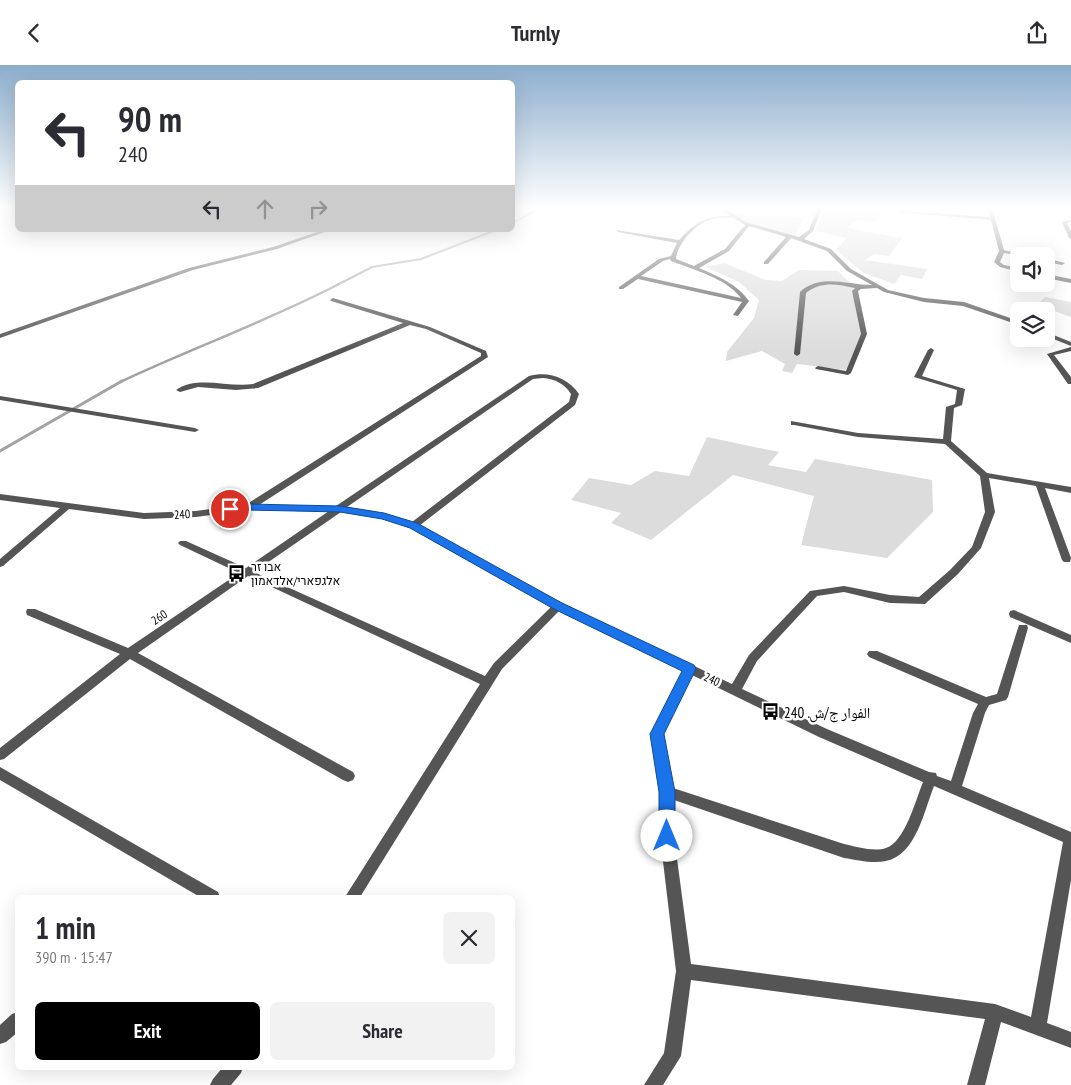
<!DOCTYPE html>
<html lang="en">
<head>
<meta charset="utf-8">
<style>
	body { margin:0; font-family:"PT Sans Narrow","Noto Naskh Arabic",Heebo,sans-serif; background:#f2f2f3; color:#2b2b33; height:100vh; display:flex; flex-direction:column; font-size:19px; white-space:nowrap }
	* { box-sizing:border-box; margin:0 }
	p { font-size:16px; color:#7c7c81 }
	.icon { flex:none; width:28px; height:28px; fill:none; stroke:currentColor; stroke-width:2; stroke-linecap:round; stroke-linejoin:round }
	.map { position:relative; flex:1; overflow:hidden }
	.panel { position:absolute; left:15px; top:830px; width:500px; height:175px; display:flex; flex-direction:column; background:#fff; border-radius:8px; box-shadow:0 5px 20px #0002 }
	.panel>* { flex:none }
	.top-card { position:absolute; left:15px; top:15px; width:500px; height:152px; border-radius:8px; box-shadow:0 5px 20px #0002; background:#fff; color:#2b2b33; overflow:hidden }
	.controls { position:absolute; left:1010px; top:182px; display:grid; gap:10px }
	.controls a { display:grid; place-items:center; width:45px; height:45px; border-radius:8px; background:#fff; box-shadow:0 5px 20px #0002; font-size:25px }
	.pin { position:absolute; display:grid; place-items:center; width:42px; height:42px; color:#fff; margin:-21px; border:2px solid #fff; border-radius:50%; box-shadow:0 1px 5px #0007 }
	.me { position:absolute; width:55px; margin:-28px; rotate:0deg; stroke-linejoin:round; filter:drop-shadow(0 0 4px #0008) }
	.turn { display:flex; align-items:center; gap:18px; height:105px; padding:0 20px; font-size:22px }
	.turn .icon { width:65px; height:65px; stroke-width:2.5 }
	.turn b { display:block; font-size:35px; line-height:42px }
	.lanes { display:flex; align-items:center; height:48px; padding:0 20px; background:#0003; justify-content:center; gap:25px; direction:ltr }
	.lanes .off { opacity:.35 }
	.round { display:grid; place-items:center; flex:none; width:52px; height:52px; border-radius:8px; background:#f2f2f3 }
	.headline { display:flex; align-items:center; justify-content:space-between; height:85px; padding:0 20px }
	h1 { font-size:30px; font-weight:600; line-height:38px }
	.action { display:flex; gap:10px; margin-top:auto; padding:10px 20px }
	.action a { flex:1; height:58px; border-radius:8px; background:#000; color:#fff; font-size:20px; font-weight:600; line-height:58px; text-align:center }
	.action a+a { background:#f2f2f3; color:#2b2b33 }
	header { display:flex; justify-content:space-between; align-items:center; height:65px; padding:0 20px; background:#fff; font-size:22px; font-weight:600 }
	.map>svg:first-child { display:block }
	.green { fill:#dcdcdc }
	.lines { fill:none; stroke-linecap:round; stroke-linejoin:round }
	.stream-far2 { stroke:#a3a3a3; stroke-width:2 }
	.stream-far1 { stroke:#a3a3a3; stroke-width:2.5 }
	.stream { stroke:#a3a3a3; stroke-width:3 }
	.street { fill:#555; fill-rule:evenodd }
	.route { fill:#1a73e8; stroke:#114b97 }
	.labels { text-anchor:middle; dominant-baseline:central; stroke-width:5; stroke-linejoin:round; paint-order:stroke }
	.street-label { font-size:12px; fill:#000; stroke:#fff }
	.poi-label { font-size:12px; fill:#000; stroke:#fff; text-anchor:start }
	.near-poi-label { font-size:15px; fill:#000; stroke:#fff; text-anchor:start }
</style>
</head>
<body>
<header><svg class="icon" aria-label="back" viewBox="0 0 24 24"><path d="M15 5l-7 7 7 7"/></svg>Turnly<svg class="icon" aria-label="share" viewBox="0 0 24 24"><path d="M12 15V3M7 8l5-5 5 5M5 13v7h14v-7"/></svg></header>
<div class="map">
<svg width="1071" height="1020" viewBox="0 0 1071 1020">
	<rect width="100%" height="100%" fill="#fff"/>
	<g class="green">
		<path d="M 826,143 L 881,144 L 875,157 L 856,155 L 847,163 L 902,173 L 889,191 L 874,189 L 865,195 L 927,204 L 922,214 L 901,210 L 894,219 L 864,208 L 836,185 L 847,173 L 815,166 Z"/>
		<path d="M 735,149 L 805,152 L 795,171 L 744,157 Z"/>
		<path d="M 724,198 L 766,215 L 782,216 L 799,205 L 838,206 L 853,221 L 863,272 L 847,305 L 797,299 L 792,308 L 782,306 L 785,299 L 762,286 L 726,296 L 727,287 L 754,253 L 759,235 L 739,217 L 706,202 Z"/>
		<path d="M 1045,232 L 1071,237 L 1071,252 L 1037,240 Z"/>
		<path d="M 707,372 L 779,387 L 768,400 L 806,407 L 815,394 L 932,415 L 933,447 L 887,493 L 801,480 L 814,431 L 733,410 L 651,475 L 611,458 L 621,448 L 571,435 L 589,413 L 631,420 L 655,406 L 689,411 Z"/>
	</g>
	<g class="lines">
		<g class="stream-far2">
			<path d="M 512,158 L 541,143"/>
			<path d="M 337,220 L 372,202 L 421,194 L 496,165"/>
		</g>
		<path class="stream-far1" d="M 120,317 C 192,283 268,256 339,219"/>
		<path class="stream" d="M 0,386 L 122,316"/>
		<g class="street">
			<path d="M 721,143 L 726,143 L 745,157 L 799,172 L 809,165 L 818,143 L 822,143 L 813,166 L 804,174 L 831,184 L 851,204 L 888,225 L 924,233 L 964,237 L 1019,256 L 1019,260 L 963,241 L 924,237 L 884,227 L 877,223 L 861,224 L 858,226 L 867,269 L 851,308 L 848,310 L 816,304 L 815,303 L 818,301 L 846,306 L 861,269 L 852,226 L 855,223 C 837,219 821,216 806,228 L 800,289 L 797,291 L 794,289 L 800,227 C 820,208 847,220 872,220 L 847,206 L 827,186 L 791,173 L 768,199 L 764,199 L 764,197 L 786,172 L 749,161 L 729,186 L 699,203 C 718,211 737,219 749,236 L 738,251 L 733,250 L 742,237 L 638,214 L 623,224 L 619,224 L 619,222 L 659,194 L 671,191 L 677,178 L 618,167 L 616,165 L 679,175 C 694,158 707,150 730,151 ZM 734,153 L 745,160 L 725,184 L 694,201 L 676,194 C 677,179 695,160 709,155 C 717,152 726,153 734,153 ZM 670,194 L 671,196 C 694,205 726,213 741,233 L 641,211 L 663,196 Z"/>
			<path d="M 988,143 L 992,143 L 1004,185 L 1029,191 L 1020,191 L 1004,188 L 1000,197 L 1004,200 L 1019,203 L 1019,207 L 1000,202 L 994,197 L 999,186 L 991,155 L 899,147 L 901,146 L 990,152 Z"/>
			<path d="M 1071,155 L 1071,157 L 1067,158 L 1071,167 L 1071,174 L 1069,173 L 1062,157 Z"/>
			<path d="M 323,165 L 330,165 L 277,184 L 193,205 L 0,273 L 0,269 L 189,203 L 273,182 Z"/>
			<path d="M 1046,193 L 1065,198 L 1062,200 L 1046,197 Z"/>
			<path d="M 1046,209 L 1071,214 L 1071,218 L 1046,213 Z"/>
			<path d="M 333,233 L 430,262 L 486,286 L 488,292 L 259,440 L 336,441 L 529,311 C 548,306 567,312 579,329 L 575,340 L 419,461 L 562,538 L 732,619 L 749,590 L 810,526 L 844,521 L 890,530 L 919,532 L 950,505 L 972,482 L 985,447 L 980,411 L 945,379 L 858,372 L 794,360 L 791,360 L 791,356 L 858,368 L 943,374 L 946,342 L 955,339 L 957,325 L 914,312 L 928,285 L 931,283 L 934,285 L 922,311 L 965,324 L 962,340 L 954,343 L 951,376 L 987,408 L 1071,422 L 1071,428 L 1045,423 L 1071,493 L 1070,497 L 1064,497 L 1062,495 L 1036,421 L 989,413 L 995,447 L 981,483 L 958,509 L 925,539 L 890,538 L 844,527 L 817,531 L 757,596 L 742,624 L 827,664 L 929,707 L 936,708 L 937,711 L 951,716 L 973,648 L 978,639 L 869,592 L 867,589 L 869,586 L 877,586 L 986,632 L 997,629 L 1018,563 L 1019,560 L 1027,560 L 1028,563 L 1008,632 L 1006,635 L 989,640 L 985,648 L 962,721 L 1071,767 L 1071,815 L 1047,958 L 1071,967 L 1071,983 L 1001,957 L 985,1020 L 967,1020 L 985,954 L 691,915 L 681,991 L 663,1020 L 644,1020 L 664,988 L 676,906 L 660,771 L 660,727 L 651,669 L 683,606 L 559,546 L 502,604 L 360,832 L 345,832 L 480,619 L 248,511 L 138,588 L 353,707 L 355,711 L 353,715 L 348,717 L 343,715 L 130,594 L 4,694 L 0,695 L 0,683 L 120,589 L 27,550 L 26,547 L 27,544 L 35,544 L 128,583 L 239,508 L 180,480 L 178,478 L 180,476 L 186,476 L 246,503 L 329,446 L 248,445 L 196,452 L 144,454 L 69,444 L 3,501 L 0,502 L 0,494 L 60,443 L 0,435 L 0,429 L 144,448 L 196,446 L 247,439 L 481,291 L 481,288 L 426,264 L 410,260 L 258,323 L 236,325 L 198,322 L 180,327 L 176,325 C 197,310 229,323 253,319 L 403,258 L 331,236 L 330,235 ZM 543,313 C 555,314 565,319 571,329 L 569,337 L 412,457 L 384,448 L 347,442 L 533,314 ZM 341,447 L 382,453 L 410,463 L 551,542 L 494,598 L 485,611 L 254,507 ZM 692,610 L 819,672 L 923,717 C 916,734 905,777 886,783 C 874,787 857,782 844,779 L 673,723 L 663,669 ZM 934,721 L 1063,777 L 1031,952 L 995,939 L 691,899 L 674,771 L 674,735 L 844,793 C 857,795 873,799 886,796 C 916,790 924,746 934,721 Z"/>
			<path d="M 1046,267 L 1071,277 L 1071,281 L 1046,271 Z"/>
			<path d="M 1071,282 L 1071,286 L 1054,290 L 1071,312 L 1071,319 L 1068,319 L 1047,289 Z"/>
			<path d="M 0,331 L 195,363 L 199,365 L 195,367 L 0,335 Z"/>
			<path d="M 1014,545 L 1071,570 L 1071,578 L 1010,552 L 1009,549 L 1010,546 Z"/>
			<path d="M 0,702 L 218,827 L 220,832 L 200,832 L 0,715 Z"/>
			<path d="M 18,947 L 18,967 L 6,977 L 0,979 L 0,960 L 12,949 Z"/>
			<path d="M 223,1002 L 243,1002 L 241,1008 L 231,1020 L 210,1020 L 213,1014 Z"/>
		</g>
	</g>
	<linearGradient id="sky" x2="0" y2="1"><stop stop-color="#8cadcc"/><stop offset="0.5" stop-color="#fff"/><stop offset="1" stop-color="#fff" stop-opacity="0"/></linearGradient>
	<rect width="1071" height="286" fill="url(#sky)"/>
	<path class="route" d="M 248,439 L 340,441 L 384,448 L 417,458 L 562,538 L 694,600 L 696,604 L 664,669 L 675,727 L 675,771 L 672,776 L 667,778 L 661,776 L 659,771 L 659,727 L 650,669 L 682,606 L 554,544 L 410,463 L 382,454 L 340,447 L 248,445 L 230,448 L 225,444 L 230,441 Z"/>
	<defs>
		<symbol id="bus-bare" viewBox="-9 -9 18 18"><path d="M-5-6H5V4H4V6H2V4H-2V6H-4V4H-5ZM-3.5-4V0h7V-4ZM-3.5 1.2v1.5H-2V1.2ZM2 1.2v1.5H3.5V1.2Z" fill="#000" stroke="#fff" stroke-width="2.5" paint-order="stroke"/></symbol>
	</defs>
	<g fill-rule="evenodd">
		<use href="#bus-bare" x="224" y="496" width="25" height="25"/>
		<use href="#bus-bare" x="758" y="634" width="25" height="25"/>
	</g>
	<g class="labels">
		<g class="street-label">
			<text transform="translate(182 449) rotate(-3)">240</text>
			<text transform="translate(159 552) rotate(-34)">260</text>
			<text transform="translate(712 614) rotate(25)">240</text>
		</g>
		<g class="poi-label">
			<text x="251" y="501">אבו זר<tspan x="251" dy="14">אלגפארי/אלדאמון</tspan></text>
		</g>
		<g class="near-poi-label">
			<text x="784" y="647">الفوار ج/ش. 240</text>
		</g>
	</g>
</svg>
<div class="controls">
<a><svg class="icon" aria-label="sound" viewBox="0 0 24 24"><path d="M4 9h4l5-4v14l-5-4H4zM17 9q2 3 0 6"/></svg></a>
<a><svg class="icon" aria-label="layers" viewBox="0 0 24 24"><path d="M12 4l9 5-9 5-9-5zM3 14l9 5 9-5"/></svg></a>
</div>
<div class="pin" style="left:230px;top:444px;background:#d93025"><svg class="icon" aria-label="arrive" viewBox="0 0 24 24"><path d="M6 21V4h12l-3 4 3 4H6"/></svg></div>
<svg class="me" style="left:667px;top:771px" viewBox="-20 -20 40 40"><circle r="19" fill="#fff"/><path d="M0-13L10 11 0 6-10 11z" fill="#1a73e8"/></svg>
<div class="top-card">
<div class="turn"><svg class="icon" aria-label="left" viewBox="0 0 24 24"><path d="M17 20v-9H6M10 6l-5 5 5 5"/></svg><div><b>90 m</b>240</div></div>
<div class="lanes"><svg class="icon" aria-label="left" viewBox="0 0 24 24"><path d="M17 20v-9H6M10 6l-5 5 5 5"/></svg><svg class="icon off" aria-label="ahead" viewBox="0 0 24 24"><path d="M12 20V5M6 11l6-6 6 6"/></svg><svg class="icon off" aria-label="right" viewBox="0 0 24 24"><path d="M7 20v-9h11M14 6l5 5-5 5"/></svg></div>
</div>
<section class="panel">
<div class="headline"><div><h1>1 min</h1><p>390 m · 15:47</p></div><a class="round"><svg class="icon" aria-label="close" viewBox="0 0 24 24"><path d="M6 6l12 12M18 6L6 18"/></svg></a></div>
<div class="action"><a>Exit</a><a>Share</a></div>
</section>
</div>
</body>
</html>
